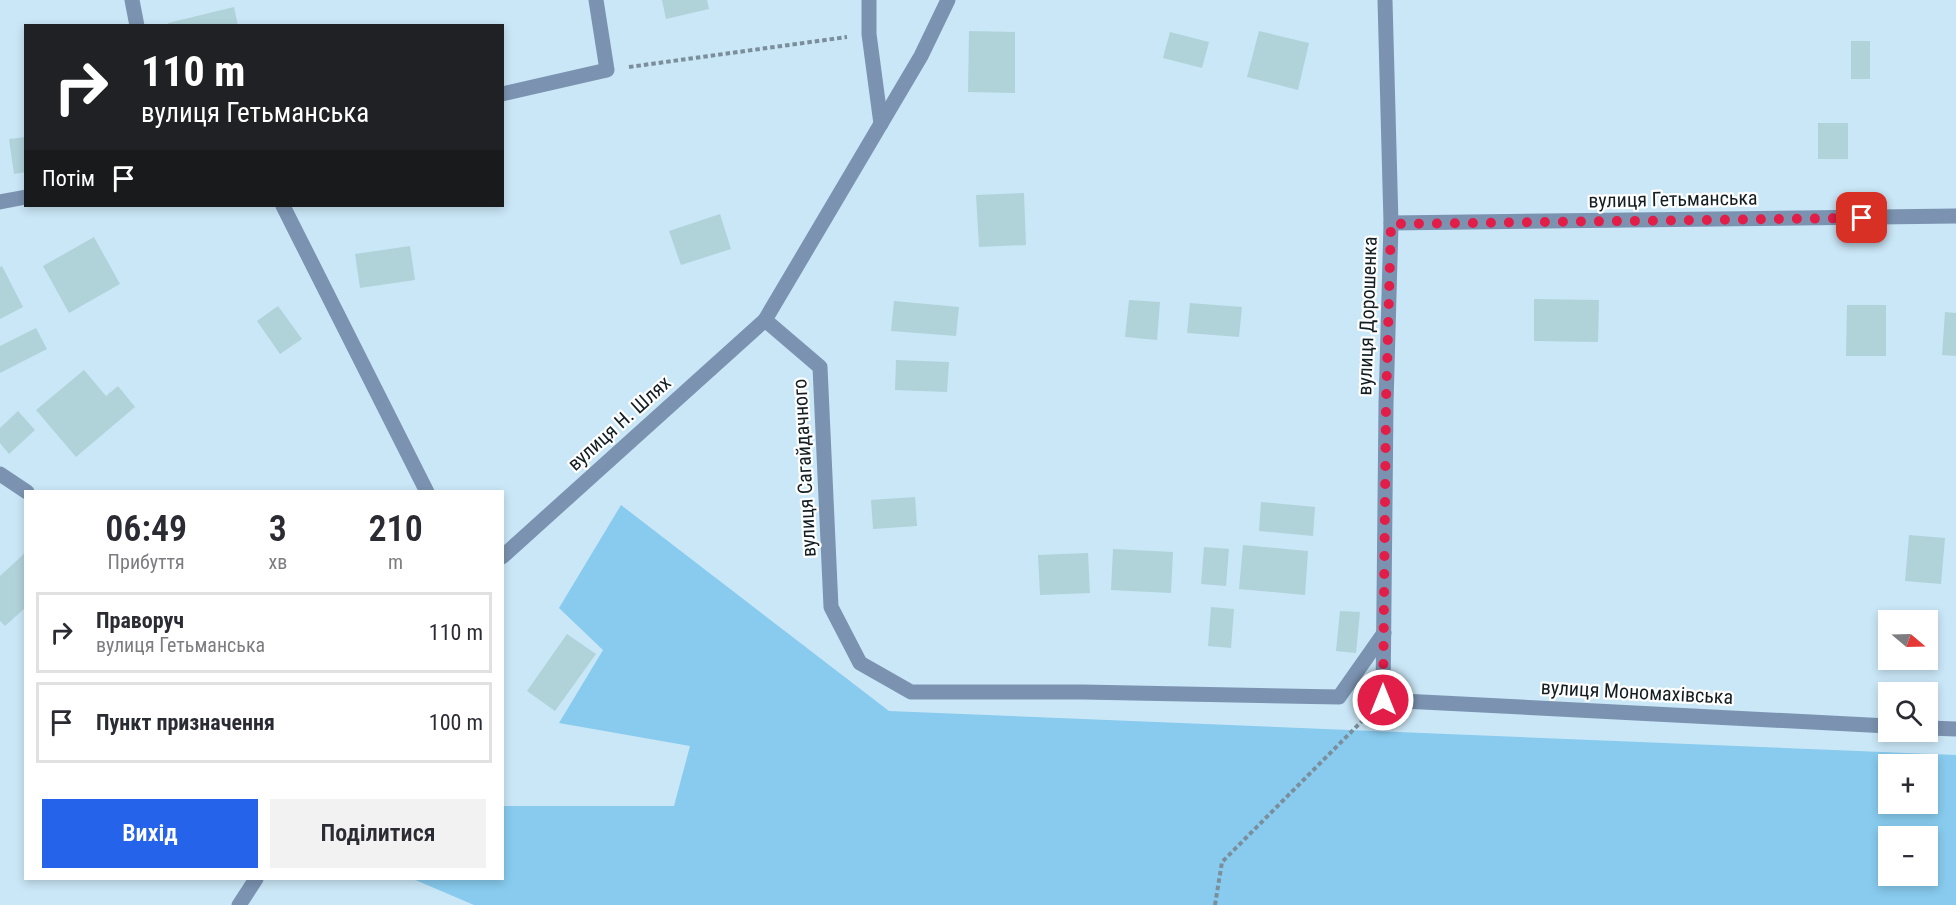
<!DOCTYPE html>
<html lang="uk">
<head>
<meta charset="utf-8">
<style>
	body { margin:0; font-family:"Roboto Condensed",sans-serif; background:#f2f2f3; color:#2b2b33; height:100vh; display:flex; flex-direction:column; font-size:22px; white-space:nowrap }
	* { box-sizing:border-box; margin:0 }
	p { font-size:20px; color:#7c7c81 }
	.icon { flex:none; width:33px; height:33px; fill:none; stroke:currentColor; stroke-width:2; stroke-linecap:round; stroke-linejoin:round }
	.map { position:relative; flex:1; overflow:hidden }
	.drawer { position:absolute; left:24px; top:490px; width:480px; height:390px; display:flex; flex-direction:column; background:#fff; border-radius:0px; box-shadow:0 3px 9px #0003 }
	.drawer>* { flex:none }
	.top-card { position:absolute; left:24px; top:24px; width:480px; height:183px; border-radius:0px; box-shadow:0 3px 9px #0003; background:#202124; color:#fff; overflow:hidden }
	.needle { width:39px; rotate:109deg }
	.tools { position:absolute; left:1878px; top:610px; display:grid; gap:12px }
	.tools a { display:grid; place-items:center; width:60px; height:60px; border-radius:0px; background:#fff; box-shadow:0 3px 9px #0003; font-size:30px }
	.pin { position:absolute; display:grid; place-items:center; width:51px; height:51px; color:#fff; margin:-26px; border-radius:12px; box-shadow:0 3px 9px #0006 }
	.me { position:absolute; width:66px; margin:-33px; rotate:0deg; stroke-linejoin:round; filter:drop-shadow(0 0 4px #0008) }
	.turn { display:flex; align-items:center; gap:21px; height:126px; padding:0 18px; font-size:27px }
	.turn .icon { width:78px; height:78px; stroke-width:2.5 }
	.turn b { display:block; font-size:42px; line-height:51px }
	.then { display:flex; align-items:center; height:57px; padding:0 18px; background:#0003; gap:12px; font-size:22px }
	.eta { display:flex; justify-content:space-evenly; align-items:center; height:102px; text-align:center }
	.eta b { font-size:36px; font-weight:600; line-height:42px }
	.cta { display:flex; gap:12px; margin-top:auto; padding:12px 18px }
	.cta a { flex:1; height:69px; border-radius:0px; background:#2563eb; color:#fff; font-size:24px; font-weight:600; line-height:69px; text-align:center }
	.cta a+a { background:#f2f2f3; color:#2b2b33 }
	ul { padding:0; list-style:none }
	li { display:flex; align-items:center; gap:18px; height:81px; margin:0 12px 9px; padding:0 6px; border:3px solid #e1e1e2; border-radius:0px }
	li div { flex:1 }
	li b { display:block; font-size:22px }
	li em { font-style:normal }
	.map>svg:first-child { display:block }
	.green { fill:#88cbee; fill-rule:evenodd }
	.building { fill:#b0d3d9 }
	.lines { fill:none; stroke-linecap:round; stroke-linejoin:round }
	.path { stroke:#7a8f9b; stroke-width:4; stroke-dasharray:4.5 3; stroke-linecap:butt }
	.minor { stroke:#7b93b1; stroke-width:15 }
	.route { stroke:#e11d48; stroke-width:10; stroke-dasharray:0 18 }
	.labels { text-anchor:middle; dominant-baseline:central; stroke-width:4.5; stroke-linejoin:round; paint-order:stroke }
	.street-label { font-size:20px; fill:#131e23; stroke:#fff }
</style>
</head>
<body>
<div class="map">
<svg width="1956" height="905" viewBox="0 0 1956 905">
	<rect width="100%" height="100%" fill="#cae7f7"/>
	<path class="green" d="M 621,505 L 889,711 L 1956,755 L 1956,905 L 474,905 L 413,879 L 502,879 L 503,806 L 674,806 L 690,746 L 559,723 L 603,650 L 559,608 ZM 1888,765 L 1928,765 L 1928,804 L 1888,804 ZM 1888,837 L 1928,837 L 1928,876 L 1888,876 Z"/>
	<g class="building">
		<path d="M 662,0 L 707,0 L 709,9 L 666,19 Z"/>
		<path d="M 234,7 L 238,26 L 169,26 L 168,23 Z"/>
		<path d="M 969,31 L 1015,32 L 1015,93 L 968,92 Z"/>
		<path d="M 1259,31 L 1309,43 L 1298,90 L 1247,77 Z"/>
		<path d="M 1170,32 L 1209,42 L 1202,68 L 1163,58 Z"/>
		<rect x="1851" y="41" width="19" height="38"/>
		<rect x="1818" y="123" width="30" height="36"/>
		<path d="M 26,137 L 26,172 L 14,174 L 9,139 Z"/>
		<path d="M 1024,193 L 1026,245 L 979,247 L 976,195 Z"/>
		<path d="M 720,214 L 731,249 L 681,265 L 669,231 Z"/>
		<path d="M 94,237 L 120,284 L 69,313 L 43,266 Z"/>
		<path d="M 410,246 L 415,280 L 360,288 L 355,254 Z"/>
		<path d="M 2,266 L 23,307 L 0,319 L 0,267 Z"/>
		<path d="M 1534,299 L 1599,300 L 1598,342 L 1534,341 Z"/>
		<path d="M 1129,300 L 1160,302 L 1157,340 L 1125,337 Z"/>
		<path d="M 894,301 L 959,307 L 956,336 L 891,331 Z"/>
		<path d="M 1190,303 L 1242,307 L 1239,337 L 1187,333 Z"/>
		<path d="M 1847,305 L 1886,305 L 1886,356 L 1846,356 Z"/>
		<path d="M 278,306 L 302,339 L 280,354 L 257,321 Z"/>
		<path d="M 1945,312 L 1956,313 L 1956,356 L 1942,355 Z"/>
		<path d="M 36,328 L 47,349 L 0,373 L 0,346 Z"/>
		<path d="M 896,360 L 949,362 L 947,392 L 895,390 Z"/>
		<path d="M 84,370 L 106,396 L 118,386 L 135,407 L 76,457 L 36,410 Z"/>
		<path d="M 18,411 L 35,430 L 9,454 L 0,443 L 0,428 Z"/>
		<path d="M 915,497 L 917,526 L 873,529 L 871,500 Z"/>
		<path d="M 1261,502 L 1315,507 L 1313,536 L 1259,531 Z"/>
		<path d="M 1909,535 L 1945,538 L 1941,584 L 1905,581 Z"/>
		<path d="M 1243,545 L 1308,551 L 1305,595 L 1239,589 Z"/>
		<path d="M 1204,547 L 1229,549 L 1226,586 L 1201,584 Z"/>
		<path d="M 1113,549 L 1173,552 L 1171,593 L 1111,590 Z"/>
		<path d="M 26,552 L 26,607 L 5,626 L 0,621 L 0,576 Z"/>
		<path d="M 1088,553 L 1090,593 L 1040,595 L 1038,555 Z"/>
		<path d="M 1211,607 L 1234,609 L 1231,648 L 1208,646 Z"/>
		<path d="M 1340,611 L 1360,612 L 1356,653 L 1336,651 Z"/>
		<path d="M 567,634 L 596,654 L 555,711 L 527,691 Z"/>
	</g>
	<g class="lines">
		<g class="path">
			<path d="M 629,67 L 847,37"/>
			<path d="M 1215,905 L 1222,862 L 1368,715"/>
		</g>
		<g class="minor">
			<path d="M 132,0 L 137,26"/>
			<path d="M 869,0 L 869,34 L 881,124"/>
			<path d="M 948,0 L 921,56 L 765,320 L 820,367 L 831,607 L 860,663 L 911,692 L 1083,692 L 1339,697 L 1384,633"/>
			<path d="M 1385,0 L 1391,223 L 1386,404 L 1383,700 L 1888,726"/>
			<path d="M 502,94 L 607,70 L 596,0"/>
			<path d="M 0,202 L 26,197"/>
			<path d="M 283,206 L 427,492"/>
			<path d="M 1391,223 L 1956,216"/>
			<path d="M 0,474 L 27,492"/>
			<path d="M 502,557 L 765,320"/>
			<path d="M 1928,728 L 1956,729"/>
			<path d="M 239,905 L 256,879"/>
		</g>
	</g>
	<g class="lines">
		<path class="route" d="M 1383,700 L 1386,404 L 1391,224 L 1862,218"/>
	</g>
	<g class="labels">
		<g class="street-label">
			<text transform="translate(1673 199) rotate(-1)">вулиця Гетьманська</text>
			<text transform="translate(1367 316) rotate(-88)">вулиця Дорошенка</text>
			<text transform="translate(619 423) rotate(-42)">вулиця Н. Шлях</text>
			<text transform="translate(804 468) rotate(-93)">вулиця Сагайдачного</text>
			<text transform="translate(1637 692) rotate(3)">вулиця Мономахівська</text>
		</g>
	</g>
</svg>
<div class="tools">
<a><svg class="needle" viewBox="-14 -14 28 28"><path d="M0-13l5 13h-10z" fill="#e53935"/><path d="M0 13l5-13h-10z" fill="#7c7c81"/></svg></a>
<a><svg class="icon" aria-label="search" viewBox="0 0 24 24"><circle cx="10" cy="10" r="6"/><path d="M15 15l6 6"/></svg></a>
<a>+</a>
<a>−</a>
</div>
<div class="pin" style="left:1862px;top:218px;background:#d93025"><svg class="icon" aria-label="arrive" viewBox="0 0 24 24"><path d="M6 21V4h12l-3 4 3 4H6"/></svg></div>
<svg class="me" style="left:1383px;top:700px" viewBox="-20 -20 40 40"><circle r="17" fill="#e11d48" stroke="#fff" stroke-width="3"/><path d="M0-11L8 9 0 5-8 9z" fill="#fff"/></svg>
<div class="top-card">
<div class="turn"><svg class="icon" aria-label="right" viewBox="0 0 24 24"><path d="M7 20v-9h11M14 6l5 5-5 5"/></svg><div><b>110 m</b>вулиця Гетьманська</div></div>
<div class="then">Потім<svg class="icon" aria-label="arrive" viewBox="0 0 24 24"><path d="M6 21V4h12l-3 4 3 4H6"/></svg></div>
</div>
<section class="drawer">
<div class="eta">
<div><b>06:49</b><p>Прибуття</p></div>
<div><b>3</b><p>хв</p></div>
<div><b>210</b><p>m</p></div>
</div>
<ul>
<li><svg class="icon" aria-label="right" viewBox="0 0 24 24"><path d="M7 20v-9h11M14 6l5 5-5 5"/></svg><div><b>Праворуч</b><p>вулиця Гетьманська</p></div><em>110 m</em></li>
<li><svg class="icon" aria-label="arrive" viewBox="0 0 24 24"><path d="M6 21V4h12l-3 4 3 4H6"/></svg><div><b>Пункт призначення</b></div><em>100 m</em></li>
</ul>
<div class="cta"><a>Вихід</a><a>Поділитися</a></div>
</section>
</div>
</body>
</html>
